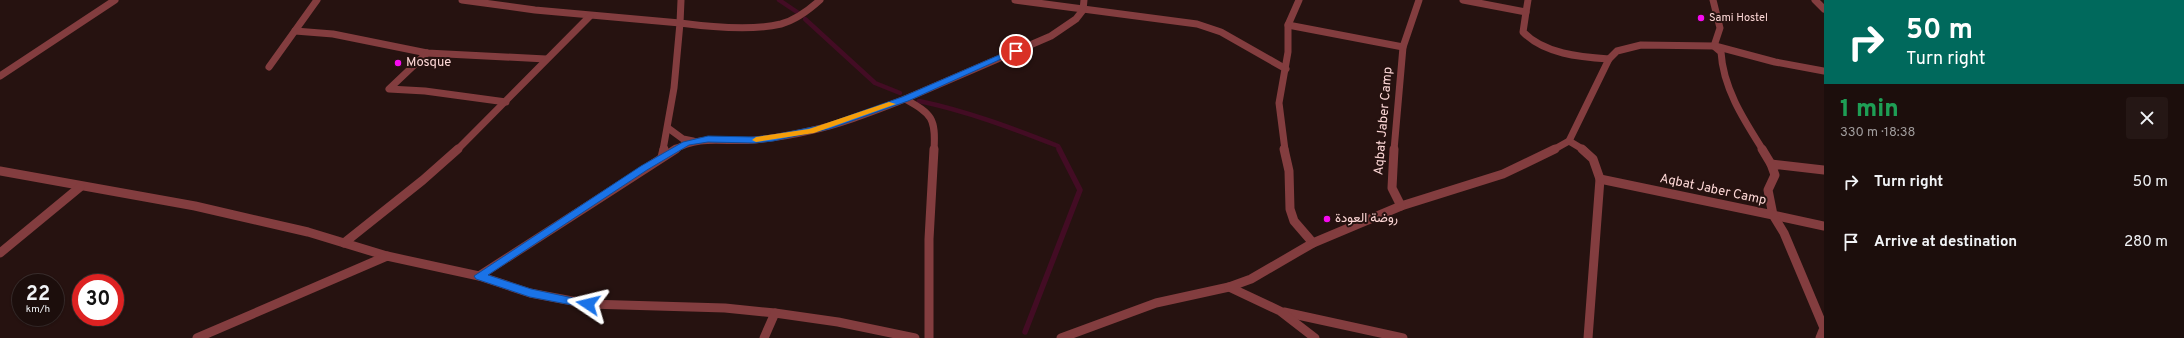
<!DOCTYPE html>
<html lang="en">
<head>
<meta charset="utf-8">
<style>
	body { margin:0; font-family:Overpass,Vazirmatn,sans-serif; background:#251715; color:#f1f3f6; height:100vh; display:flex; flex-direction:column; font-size:15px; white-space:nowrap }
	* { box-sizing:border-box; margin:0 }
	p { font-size:13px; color:#a09c9d }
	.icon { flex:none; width:22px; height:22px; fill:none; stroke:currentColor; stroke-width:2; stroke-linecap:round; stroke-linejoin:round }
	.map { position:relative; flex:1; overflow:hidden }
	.details { display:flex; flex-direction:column; background:#1c0e0c; width:360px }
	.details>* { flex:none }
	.banner { background:#00695c; color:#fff; overflow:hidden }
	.speed { position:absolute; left:12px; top:274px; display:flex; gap:8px; font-size:20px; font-weight:700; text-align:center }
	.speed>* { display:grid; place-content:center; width:52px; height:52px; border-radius:50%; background:#1c0e0c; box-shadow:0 1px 3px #0004,0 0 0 1px #3a2e2d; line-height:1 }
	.speed small { font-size:10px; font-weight:400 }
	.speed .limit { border:6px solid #d22; background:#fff; color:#111 }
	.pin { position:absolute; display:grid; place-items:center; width:34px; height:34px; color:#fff; margin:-17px; border:2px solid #fff; border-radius:50%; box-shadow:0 1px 4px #0007 }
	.me { position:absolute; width:44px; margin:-22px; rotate:280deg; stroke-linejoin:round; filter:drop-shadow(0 0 3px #0008) }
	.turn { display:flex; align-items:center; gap:14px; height:84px; padding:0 16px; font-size:18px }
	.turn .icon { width:52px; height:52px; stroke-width:2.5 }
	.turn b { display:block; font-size:28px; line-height:34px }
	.round { display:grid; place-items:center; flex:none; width:42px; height:42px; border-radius:4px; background:#251715 }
	.headline { display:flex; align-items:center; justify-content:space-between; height:68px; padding:0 16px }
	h1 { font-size:24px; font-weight:800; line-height:30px; color:#1e9e55 }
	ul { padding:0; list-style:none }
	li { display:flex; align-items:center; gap:12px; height:60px; padding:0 16px }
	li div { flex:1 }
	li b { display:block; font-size:15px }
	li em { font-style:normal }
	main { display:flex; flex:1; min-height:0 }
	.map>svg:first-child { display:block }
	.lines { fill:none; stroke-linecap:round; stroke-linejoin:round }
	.stream-far1 { stroke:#430c24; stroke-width:4.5 }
	.stream { stroke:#430c24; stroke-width:5.5 }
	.minor-far1 { stroke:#833d3f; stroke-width:7 }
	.minor { stroke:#833d3f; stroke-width:9 }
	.route { fill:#1a73e8; stroke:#114b97 }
	.slow { fill:#f59e0b }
	.poi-dot { fill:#f70af0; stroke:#261210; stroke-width:1.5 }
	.labels { text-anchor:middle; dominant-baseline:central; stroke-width:4; stroke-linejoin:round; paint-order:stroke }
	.far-poi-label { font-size:11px; fill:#fed8d7; stroke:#261210; text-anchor:start }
	.poi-label { font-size:13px; fill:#fed8d7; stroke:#261210; text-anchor:start }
	.street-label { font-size:13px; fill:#fed8d7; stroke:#261210 }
</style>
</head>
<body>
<main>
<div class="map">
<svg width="1824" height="338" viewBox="0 0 1824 338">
	<rect width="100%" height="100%" fill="#261210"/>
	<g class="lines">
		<g class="stream-far1">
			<path d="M 779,0 L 800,14"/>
			<path d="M 805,19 L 875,83 L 900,93"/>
			<path d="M 919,101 C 967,111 1012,128 1058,146 L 1060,150"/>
		</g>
		<path class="stream" d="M 1025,332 L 1080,190 L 1059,149"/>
		<g class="minor-far1">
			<path d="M 462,0 L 535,10 L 680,23 L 674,88 L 663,150"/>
			<path d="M 681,0 L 680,23 C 710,27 752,31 781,24 C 796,20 809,10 820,0"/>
			<path d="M 1015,0 L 1197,24 L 1221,32 L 1286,69"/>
			<path d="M 1463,0 L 1526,12 L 1528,0"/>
			<path d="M 1815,0 L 1824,9"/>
			<path d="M 1526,12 L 1523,32 C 1544,54 1580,57 1609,59 L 1617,51 L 1641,45 L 1714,46 L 1720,28 L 1713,0"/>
			<path d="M 1288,25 L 1403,47"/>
			<path d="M 295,31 L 333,34 L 427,53 L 546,59"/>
			<path d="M 1714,46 L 1721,52 C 1723,88 1744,120 1763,150"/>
			<path d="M 1715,46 L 1775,62 L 1824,71"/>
			<path d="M 427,53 L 389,89 L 425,91 L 506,102"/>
			<path d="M 269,67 L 317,0"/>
			<path d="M 0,76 L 115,0"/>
			<path d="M 668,128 L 683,139 L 693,141"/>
			<path d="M 1569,141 L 1584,150"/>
			<path d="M 457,150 L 590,16"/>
			<path d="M 674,150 C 700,134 726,143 755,140 C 773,138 792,135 809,131 C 842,124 874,111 905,99"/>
			<path d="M 934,150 C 936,118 932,114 905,99 L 1051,36 L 1076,19 L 1083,10 L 1084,0"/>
			<path d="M 1285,150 L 1279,103 L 1288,52 L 1288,25 L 1299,0"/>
			<path d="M 1394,150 L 1403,47 L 1419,0"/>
			<path d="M 1553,150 L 1569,141 L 1609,59"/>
		</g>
		<g class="minor">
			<path d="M 676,149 L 479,276 L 530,293 L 588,304 L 725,308 L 775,313"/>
			<path d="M 1284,149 L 1289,171 L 1290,209 L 1294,221 L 1313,243"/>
			<path d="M 1394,149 L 1392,188 L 1401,206 L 1503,174 L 1555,149"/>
			<path d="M 1582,149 L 1593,159 L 1600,179 L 1588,338"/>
			<path d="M 1762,149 L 1771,164"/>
			<path d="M 662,157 L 664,149"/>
			<path d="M 1824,170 L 1771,164 L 1775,175 L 1768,190 L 1773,215 L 1824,226"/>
			<path d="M 0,171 L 195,206 L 308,232 L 387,256"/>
			<path d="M 1600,179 L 1773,215 L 1784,233 L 1824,328 L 1820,338"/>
			<path d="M 344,243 L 423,180 L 458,149"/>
			<path d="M 0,253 L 80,187"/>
			<path d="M 1284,312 L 1403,338"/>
			<path d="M 197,338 L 387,256 L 479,276"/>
			<path d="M 764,338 L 775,313 L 838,322 L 915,338"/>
			<path d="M 929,338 L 929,239 L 934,149"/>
			<path d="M 1061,338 L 1156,303 L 1229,287"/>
			<path d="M 1315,338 L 1280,311 L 1229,287 L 1251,279 L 1313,243 L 1401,206"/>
		</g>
	</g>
	<path class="route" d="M 1013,49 L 1019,51 L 908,101 L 829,129 L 773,141 L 754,143 L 708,142 L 689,145 L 647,170 L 488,275 L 531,289 L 592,302 L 593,304 L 592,307 L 588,308 L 530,297 L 476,279 L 474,276 L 641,166 L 683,142 L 708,136 L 754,137 L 773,135 L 823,125 L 902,97 Z"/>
	<path class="slow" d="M 889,102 L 896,104 L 814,133 L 756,142 L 752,140 L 756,137 L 809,129 Z"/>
	<g class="poi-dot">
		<circle cx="1701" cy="18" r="4"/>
		<circle cx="398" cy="63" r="4"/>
		<circle cx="1327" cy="219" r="4"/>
	</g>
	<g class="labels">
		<g class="far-poi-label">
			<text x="1709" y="18">Sami Hostel</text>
		</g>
		<g class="poi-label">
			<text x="406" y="63">Mosque</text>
			<text x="1335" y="219">روضة العودة</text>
		</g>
		<g class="street-label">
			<text transform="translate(1384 121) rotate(-85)">Aqbat Jaber Camp</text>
			<text transform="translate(1713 190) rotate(12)">Aqbat Jaber Camp</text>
		</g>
	</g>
</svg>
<div class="speed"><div>22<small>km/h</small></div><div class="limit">30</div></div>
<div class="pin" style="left:1016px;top:51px;background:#d93025"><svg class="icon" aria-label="arrive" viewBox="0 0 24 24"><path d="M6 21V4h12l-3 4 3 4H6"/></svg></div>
<svg class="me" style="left:588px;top:304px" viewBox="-20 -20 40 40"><path d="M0-17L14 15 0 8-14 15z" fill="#1a73e8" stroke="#fff" stroke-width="4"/></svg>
</div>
<section class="details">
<div class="banner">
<div class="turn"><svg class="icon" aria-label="right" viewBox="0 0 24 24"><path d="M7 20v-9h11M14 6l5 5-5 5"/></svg><div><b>50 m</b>Turn right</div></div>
</div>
<div class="headline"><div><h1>1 min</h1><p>330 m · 18:38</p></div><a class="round"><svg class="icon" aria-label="close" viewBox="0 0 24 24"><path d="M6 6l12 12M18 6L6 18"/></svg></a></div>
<ul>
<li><svg class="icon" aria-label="right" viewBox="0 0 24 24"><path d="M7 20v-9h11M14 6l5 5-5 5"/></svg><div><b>Turn right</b></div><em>50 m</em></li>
<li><svg class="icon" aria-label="arrive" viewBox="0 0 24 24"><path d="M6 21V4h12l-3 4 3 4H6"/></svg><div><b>Arrive at destination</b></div><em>280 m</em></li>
</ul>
</section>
</main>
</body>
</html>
